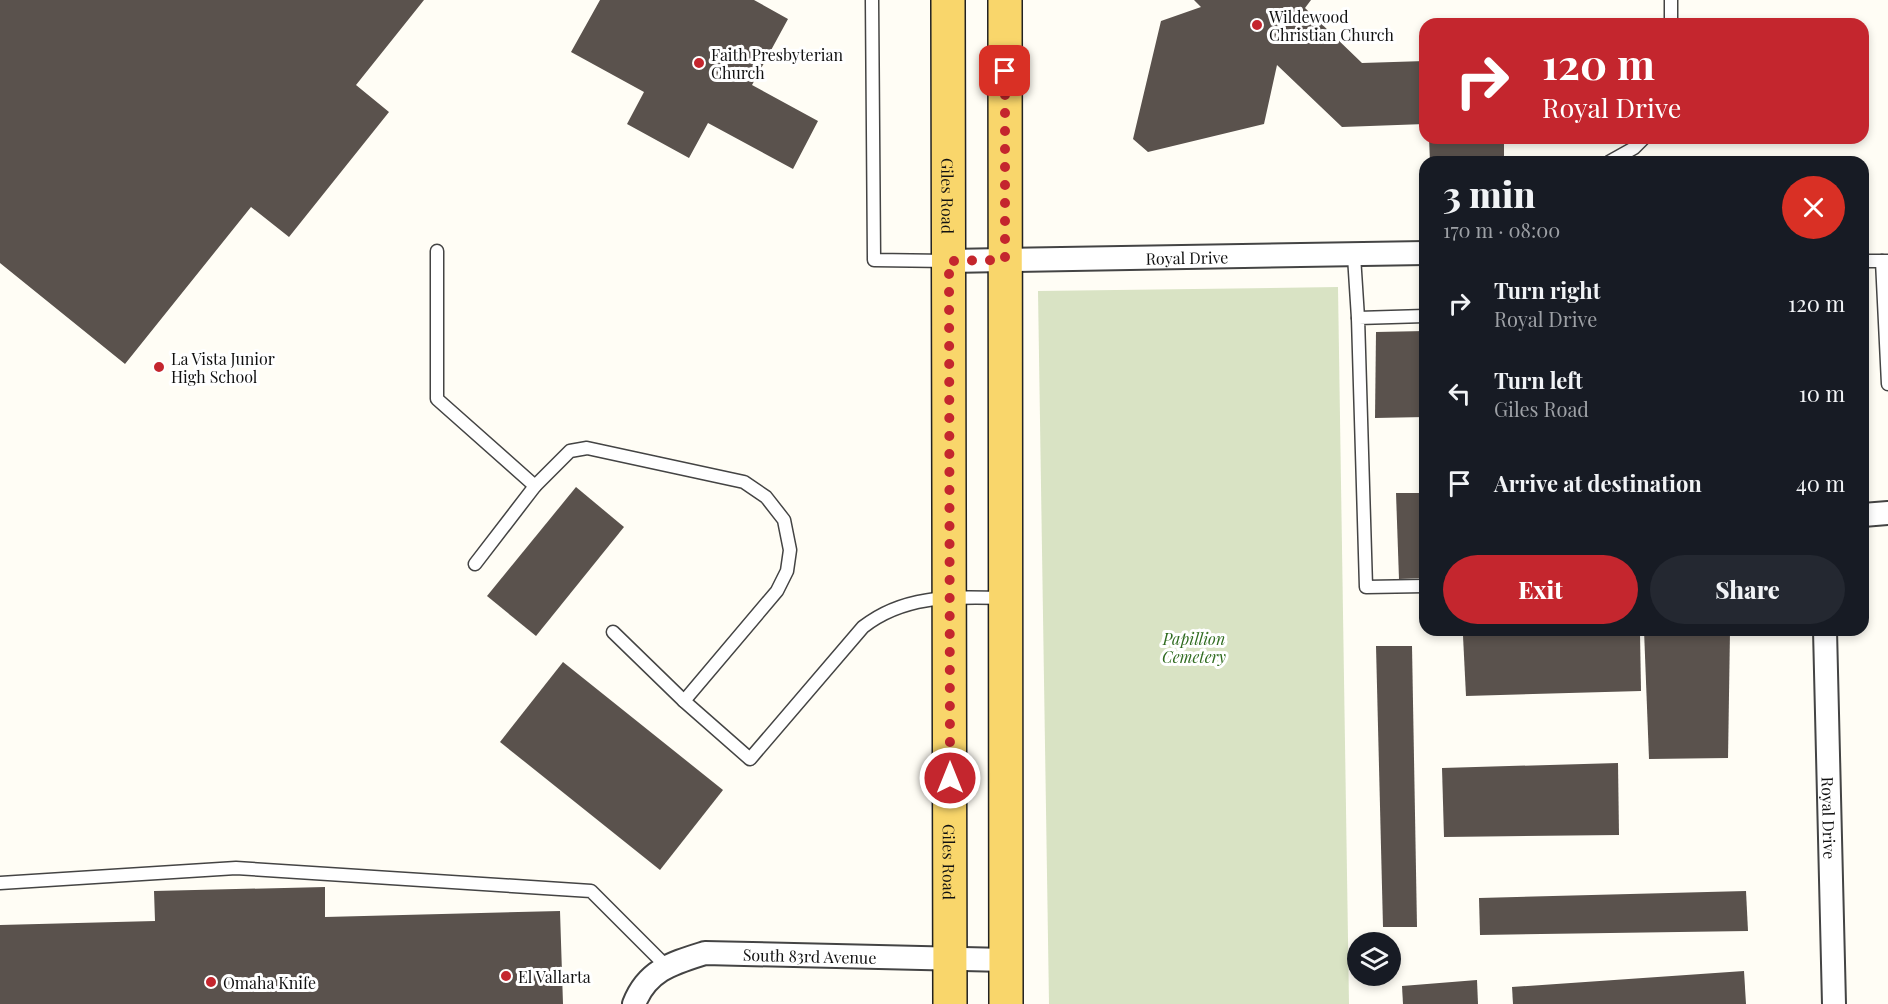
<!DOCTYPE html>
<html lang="en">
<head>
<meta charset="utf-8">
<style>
	body { margin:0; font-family:"Playfair Display",serif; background:#242831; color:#f1f3f6; height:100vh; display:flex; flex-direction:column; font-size:22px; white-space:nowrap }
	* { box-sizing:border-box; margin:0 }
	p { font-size:20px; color:#9ea1a6 }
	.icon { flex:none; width:33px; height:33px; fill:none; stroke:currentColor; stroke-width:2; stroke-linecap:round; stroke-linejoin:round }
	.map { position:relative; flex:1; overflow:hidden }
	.panel { position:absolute; left:1419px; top:156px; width:450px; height:480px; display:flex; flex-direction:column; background:#171b24; border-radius:18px; box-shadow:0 3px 9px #0003 }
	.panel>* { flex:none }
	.guide { position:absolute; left:1419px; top:18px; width:450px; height:126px; border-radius:18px; box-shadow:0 3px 9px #0003; background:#c4262e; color:#fff; overflow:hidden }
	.tools { position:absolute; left:1347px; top:932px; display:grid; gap:12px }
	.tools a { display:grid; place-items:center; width:54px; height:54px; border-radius:50%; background:#171b24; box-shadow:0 3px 9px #0003; font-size:30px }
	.pin { position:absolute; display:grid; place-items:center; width:51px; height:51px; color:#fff; margin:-26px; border-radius:12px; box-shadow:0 3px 9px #0006 }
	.me { position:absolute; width:66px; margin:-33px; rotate:0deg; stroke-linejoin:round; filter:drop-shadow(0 0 4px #0008) }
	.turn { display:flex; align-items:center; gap:21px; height:126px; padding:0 24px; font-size:27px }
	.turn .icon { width:78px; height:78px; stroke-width:2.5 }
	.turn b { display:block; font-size:42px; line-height:51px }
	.round { display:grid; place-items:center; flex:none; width:63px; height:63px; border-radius:32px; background:#242831 }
	.summary { display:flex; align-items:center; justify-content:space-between; height:102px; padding:0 24px }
	h1 { font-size:36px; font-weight:800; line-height:45px }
	.action { display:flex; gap:12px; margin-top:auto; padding:12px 24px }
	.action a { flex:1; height:69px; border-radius:36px; background:#c4262e; color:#fff; font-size:24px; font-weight:800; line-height:69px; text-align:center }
	.action a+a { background:#242831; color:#f1f3f6 }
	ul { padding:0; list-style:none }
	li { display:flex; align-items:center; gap:18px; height:90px; padding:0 24px }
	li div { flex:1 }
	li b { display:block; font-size:22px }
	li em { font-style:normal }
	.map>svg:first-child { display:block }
	.cemetery { fill:#d9e3c4 }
	.building { fill:#5a524d }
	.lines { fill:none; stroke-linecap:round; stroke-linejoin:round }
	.service-casing { stroke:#444; stroke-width:15 }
	.minor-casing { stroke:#444; stroke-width:26 }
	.primary-casing { stroke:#222; stroke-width:36 }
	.service { stroke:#fff; stroke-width:12 }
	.minor { stroke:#fff; stroke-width:22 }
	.primary { stroke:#f9d66b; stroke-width:33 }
	.route { stroke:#c4262e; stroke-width:10; stroke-dasharray:0 18 }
	.poi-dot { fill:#c4262e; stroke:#fff; stroke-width:2 }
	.labels { text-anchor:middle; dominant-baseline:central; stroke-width:6; stroke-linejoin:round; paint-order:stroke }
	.poi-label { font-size:16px; fill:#111; stroke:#fff; text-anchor:start }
	.street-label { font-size:16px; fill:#111; stroke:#fff }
	.park-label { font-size:16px; font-style:italic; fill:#2f6b1f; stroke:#fff }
</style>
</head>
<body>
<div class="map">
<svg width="1888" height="1004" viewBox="0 0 1888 1004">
	<rect width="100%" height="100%" fill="#fffdf5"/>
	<path class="cemetery" d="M 1338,287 L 1349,1004 L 1049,1004 L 1038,291 Z"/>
	<g class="building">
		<path d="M 0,0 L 424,0 L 356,85 L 389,112 L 289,237 L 251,207 L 125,364 L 0,263 Z"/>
		<path d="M 600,0 L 754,0 L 788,19 L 752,85 L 818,121 L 793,169 L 708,123 L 689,158 L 627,124 L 644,92 L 571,52 Z"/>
		<path d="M 1194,0 L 1311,0 L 1305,8 L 1362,63 L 1425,61 L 1425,124 L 1342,127 L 1277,65 L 1264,124 L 1148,152 L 1133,139 L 1161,21 L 1201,7 Z"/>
		<path d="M 1429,138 L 1504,138 L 1504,162 L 1430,162 Z"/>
		<path d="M 1425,331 L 1425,417 L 1375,418 L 1376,332 Z"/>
		<path d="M 576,487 L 624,527 L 536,636 L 487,596 Z"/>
		<path d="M 1396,493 L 1425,493 L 1425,578 L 1399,579 Z"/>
		<path d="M 1644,630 L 1730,630 L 1728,758 L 1649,759 Z"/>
		<path d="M 1640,633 L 1641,691 L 1466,696 L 1463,636 Z"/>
		<path d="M 1376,646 L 1412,646 L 1417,927 L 1383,927 Z"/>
		<path d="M 563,662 L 723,790 L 660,870 L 500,742 Z"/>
		<path d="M 1618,763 L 1619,835 L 1444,837 L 1442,768 Z"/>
		<path d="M 325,887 L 325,917 L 560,911 L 563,1004 L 0,1004 L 0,925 L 155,921 L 154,891 Z"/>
		<path d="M 1746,891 L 1748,931 L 1480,935 L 1479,898 Z"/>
		<path d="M 1744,971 L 1746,1004 L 1513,1004 L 1512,987 Z"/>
		<path d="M 1477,980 L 1478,1004 L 1403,1004 L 1402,986 Z"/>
	</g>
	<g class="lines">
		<defs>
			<g id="service">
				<path d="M 872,0 L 874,260 L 948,261"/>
				<path d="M 1671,0 L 1671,24"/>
				<path d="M 1609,162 L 1634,148 L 1644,138"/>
				<path d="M 437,251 L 437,399 L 535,486"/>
				<path d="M 1354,256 L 1358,318"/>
				<path d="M 1863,261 L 1888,261"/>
				<path d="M 1882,261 L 1888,384"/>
				<path d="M 1425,316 L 1358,318 L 1366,587 L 1425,586"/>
				<path d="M 475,564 L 535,486 L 570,451 L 587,448 L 744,482 L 766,497 L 784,520 L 790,550 L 787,571 L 777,591 L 684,701"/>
				<path d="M 613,632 L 684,701 L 750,759 L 863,627 C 905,594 954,597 1004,598"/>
				<path d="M 0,883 L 236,868 L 591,891 L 665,965"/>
			</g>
			<g id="minor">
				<path id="s1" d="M 949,261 L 1425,253"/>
				<path d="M 1863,515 L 1888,513"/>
				<path id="s2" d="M 1825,630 L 1834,1004"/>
				<path id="s3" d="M 634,1004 C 647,970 673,963 705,953 L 1006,960"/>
			</g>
			<g id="primary">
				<path id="s4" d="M 948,0 L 950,1004"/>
				<path d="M 1005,0 L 1006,1004"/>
			</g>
		</defs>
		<use href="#service" class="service-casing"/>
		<use href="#minor" class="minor-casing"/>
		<use href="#primary" class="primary-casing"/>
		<use href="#service" class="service"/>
		<use href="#minor" class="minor"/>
		<use href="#primary" class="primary"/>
	</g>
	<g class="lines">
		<path class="route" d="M 950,778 L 949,261 L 1005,260 L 1005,71"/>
	</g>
	<g class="poi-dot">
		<circle cx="1257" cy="25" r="6"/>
		<circle cx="699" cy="63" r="6"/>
		<circle cx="159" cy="367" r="6"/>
		<circle cx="506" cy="976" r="6"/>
		<circle cx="211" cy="982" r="6"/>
	</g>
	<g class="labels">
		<g class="poi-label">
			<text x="1269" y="16">Wildewood<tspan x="1269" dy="18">Christian Church</tspan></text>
			<text x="711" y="54">Faith Presbyterian<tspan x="711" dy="18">Church</tspan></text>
			<text x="171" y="358">La Vista Junior<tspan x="171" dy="18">High School</tspan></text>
			<text x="518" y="976">El Vallarta</text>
			<text x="223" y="982">Omaha Knife</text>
		</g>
		<g class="street-label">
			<text stroke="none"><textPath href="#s4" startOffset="196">Giles Road</textPath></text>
			<text stroke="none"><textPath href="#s1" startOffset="238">Royal Drive</textPath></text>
			<text stroke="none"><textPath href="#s2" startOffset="188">Royal Drive</textPath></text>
			<text stroke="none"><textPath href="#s4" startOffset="862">Giles Road</textPath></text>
			<text stroke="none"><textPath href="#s3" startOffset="196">South 83rd Avenue</textPath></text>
		</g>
		<g class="park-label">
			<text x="1194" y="638">Papillion<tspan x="1194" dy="18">Cemetery</tspan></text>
		</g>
	</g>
</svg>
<div class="tools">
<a><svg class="icon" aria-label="layers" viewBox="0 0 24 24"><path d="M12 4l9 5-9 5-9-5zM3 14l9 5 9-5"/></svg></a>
</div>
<div class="pin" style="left:1005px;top:71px;background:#d93025"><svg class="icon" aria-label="arrive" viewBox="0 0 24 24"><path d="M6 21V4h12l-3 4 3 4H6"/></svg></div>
<svg class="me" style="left:950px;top:778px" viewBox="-20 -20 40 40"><circle r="17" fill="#c4262e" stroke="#fff" stroke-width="3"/><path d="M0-11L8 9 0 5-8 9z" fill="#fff"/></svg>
<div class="guide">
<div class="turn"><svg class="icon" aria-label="right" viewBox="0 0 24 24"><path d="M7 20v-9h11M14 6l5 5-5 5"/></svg><div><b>120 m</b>Royal Drive</div></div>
</div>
<section class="panel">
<div class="summary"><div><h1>3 min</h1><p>170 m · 08:00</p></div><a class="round" style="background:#d93025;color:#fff"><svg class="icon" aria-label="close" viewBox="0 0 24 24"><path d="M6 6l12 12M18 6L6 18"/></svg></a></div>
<ul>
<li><svg class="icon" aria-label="right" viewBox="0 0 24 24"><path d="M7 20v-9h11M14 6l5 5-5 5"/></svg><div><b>Turn right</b><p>Royal Drive</p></div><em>120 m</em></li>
<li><svg class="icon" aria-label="left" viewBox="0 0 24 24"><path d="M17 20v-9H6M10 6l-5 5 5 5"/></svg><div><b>Turn left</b><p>Giles Road</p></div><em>10 m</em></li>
<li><svg class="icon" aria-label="arrive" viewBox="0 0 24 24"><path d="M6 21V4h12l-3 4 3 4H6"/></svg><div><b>Arrive at destination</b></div><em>40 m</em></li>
</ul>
<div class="action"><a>Exit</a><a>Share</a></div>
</section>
</div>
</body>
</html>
